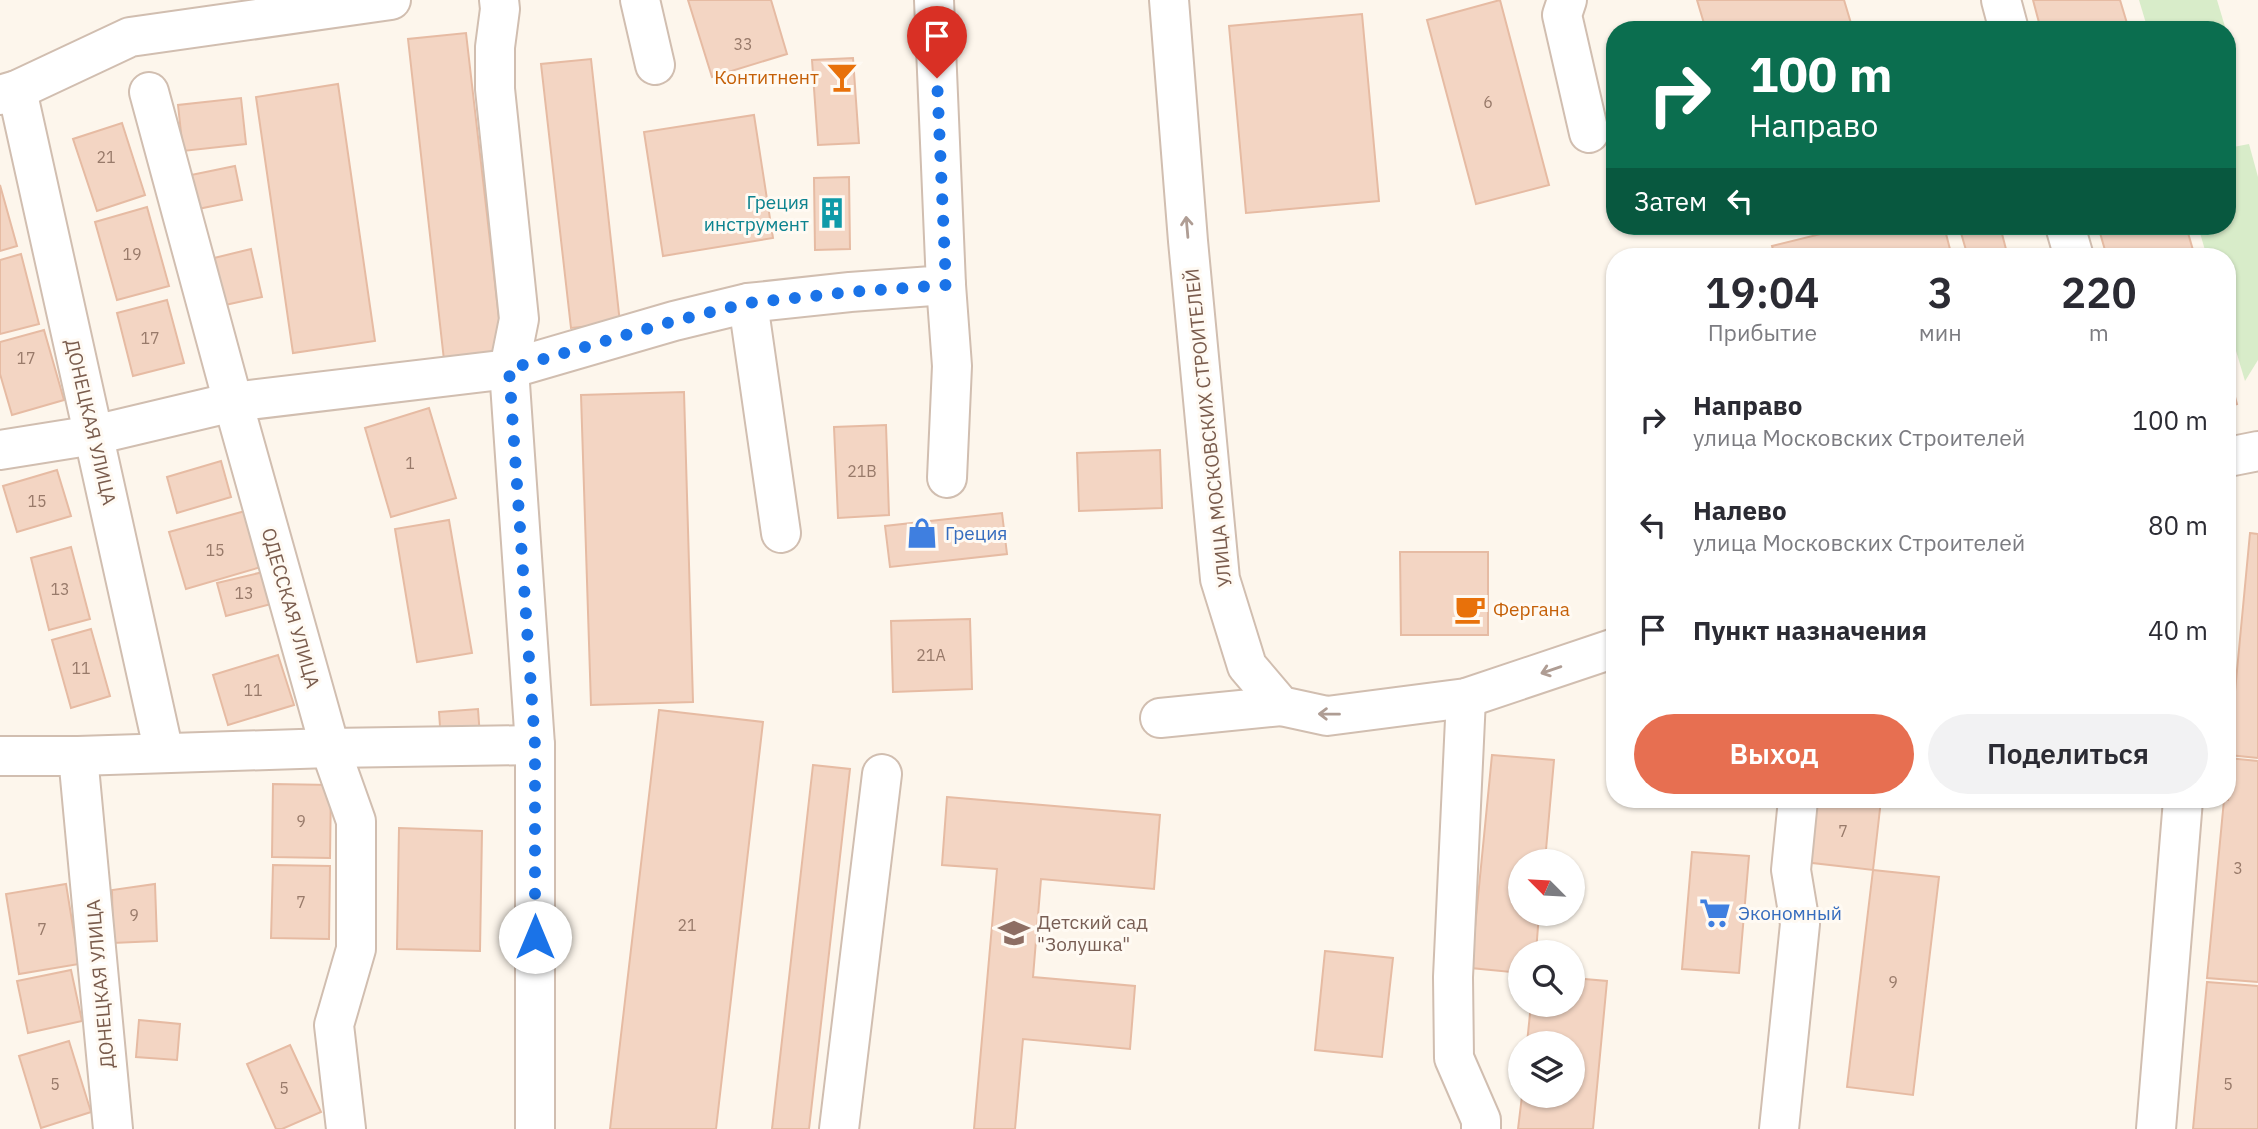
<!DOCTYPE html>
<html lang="ru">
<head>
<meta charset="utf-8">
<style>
	body { margin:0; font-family:"IBM Plex Sans",sans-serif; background:#f2f2f3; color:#2b2b33; height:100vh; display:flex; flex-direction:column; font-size:26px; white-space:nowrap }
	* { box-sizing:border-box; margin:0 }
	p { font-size:23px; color:#7c7c81 }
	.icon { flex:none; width:38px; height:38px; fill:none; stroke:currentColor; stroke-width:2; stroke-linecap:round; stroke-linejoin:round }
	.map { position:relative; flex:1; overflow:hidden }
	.panel { position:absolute; left:1606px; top:248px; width:630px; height:560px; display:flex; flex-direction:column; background:#fff; border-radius:28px; box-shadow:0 2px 5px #0004 }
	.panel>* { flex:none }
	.banner { position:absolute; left:1606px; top:21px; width:630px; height:214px; border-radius:28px; box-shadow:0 2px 5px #0004; background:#0b6e4f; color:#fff; overflow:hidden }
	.needle { width:46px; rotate:294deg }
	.controls { position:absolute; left:1508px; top:849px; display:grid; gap:14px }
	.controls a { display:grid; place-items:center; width:77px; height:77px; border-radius:50%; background:#fff; box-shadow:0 2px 5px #0004; font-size:35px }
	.pin { position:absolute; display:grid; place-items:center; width:60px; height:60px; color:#fff; margin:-72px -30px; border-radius:50% 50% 50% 0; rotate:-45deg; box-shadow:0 0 7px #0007 }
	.pin .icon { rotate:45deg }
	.me { position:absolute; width:77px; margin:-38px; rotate:0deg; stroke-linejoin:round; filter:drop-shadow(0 0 5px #0008) }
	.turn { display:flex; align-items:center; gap:24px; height:147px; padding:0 28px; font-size:32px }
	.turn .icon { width:91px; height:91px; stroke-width:2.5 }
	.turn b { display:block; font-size:49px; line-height:60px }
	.then { display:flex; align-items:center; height:66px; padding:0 28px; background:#0003; gap:14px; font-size:26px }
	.eta { display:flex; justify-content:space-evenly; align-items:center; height:119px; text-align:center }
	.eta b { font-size:42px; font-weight:600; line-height:49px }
	.button { display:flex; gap:14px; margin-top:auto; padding:14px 28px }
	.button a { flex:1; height:80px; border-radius:42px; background:#e76f51; color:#fff; font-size:28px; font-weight:600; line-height:80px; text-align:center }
	.button a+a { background:#f2f2f3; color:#2b2b33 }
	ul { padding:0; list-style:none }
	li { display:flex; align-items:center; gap:21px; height:105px; padding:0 28px }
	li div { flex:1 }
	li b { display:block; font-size:26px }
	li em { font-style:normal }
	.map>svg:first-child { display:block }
	.green { fill:#d8ecc9 }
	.building { fill:#f3d5c3; stroke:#e6bba3; stroke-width:2 }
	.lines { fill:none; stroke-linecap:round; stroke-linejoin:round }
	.minor-casing { stroke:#d1beb0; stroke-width:42 }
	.minor { stroke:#fff; stroke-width:38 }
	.oneway { stroke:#af9d94 }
	.route { stroke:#1a73e8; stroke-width:12; stroke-dasharray:0 21.6 }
	.labels { text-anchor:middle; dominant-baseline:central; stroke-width:6; stroke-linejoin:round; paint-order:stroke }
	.number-label { font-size:16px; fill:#987a6a }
	.food-label { font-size:19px; fill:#c56008; stroke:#fffaf3; text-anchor:end }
	.culture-label { font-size:19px; fill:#0d838f; stroke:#fffaf3; text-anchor:end }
	.street-label { font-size:19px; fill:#7a5c4d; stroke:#fffaf3 }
	.shop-label { font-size:19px; fill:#366cbe; stroke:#fffaf3; text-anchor:start }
	.education-label { font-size:19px; fill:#785e54; stroke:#fffaf3; text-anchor:start }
</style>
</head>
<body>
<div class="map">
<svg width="2258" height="1129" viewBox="0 0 2258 1129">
	<rect width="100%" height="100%" fill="#fdf6ec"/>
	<g class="green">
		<path d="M 2139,0 L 2217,0 L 2226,30 L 2148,30 Z"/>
		<path d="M 2249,144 L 2258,177 L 2258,360 L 2245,381 L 2228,324 L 2228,257 L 2207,257 L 2198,226 L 2228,226 L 2228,148 Z"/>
	</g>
	<g class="building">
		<path d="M 688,0 L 771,0 L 787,54 L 712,77 Z"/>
		<path d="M 1500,0 L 1549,185 L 1476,204 L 1427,20 Z"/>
		<path d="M 1697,0 L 1844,0 L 1853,30 L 1706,30 Z"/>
		<path d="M 2033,0 L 2120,0 L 2129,30 L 2041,30 Z"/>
		<path d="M 1362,14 L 1379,201 L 1246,213 L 1229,26 Z"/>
		<path d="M 466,33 L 503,353 L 444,360 L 408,39 Z"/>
		<path d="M 853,58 L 859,143 L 818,145 L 812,60 Z"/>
		<path d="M 591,59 L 620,323 L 571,328 L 541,64 Z"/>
		<path d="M 338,84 L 375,341 L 293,353 L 256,97 Z"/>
		<path d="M 241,98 L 246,144 L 183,151 L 178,105 Z"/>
		<path d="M 754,115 L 773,238 L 663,256 L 644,132 Z"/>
		<path d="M 122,123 L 145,195 L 97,211 L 73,139 Z"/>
		<path d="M 235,166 L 242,200 L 198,209 L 191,175 Z"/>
		<path d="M 849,177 L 850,249 L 815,250 L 814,178 Z"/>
		<path d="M 0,185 L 17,246 L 0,251 Z"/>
		<path d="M 147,207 L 169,286 L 117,300 L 95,222 Z"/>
		<path d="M 1853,226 L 1944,226 L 1952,257 L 1775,257 L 1772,246 Z"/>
		<path d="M 1959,226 L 2000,226 L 2008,257 L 1968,257 Z"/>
		<path d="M 2098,226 L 2186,226 L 2195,257 L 2107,257 Z"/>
		<path d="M 251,249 L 262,297 L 225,305 L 214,258 Z"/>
		<path d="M 21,254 L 39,324 L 0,334 L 0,260 Z"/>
		<path d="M 167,300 L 184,363 L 133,376 L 117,313 Z"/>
		<path d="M 44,330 L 64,400 L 12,415 L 0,374 L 0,342 Z"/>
		<path d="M 2228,371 L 2237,404 L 2228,407 Z"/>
		<path d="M 684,392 L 693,702 L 591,705 L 581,395 Z"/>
		<path d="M 429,408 L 456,498 L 391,517 L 365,428 Z"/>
		<path d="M 886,425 L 889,515 L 838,518 L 834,427 Z"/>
		<path d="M 1160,450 L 1162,508 L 1079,511 L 1077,453 Z"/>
		<path d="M 221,461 L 231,497 L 177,513 L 167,477 Z"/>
		<path d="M 57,470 L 71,516 L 17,532 L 3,486 Z"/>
		<path d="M 245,511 L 261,567 L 186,589 L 169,532 Z"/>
		<path d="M 1002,513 L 1007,554 L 890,567 L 885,526 Z"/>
		<path d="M 449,520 L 472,653 L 417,662 L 395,529 Z"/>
		<path d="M 2250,533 L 2258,534 L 2258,758 L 2229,755 Z"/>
		<path d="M 71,547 L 90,619 L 49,630 L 31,558 Z"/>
		<path d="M 1400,552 L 1488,552 L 1488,635 L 1401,635 Z"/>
		<path d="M 263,572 L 271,604 L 226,616 L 217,583 Z"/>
		<path d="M 970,619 L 972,689 L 893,692 L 891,621 Z"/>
		<path d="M 91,629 L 110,696 L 71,708 L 52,640 Z"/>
		<path d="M 278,655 L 294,705 L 228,725 L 213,675 Z"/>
		<path d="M 478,709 L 480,737 L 441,740 L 439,712 Z"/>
		<path d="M 659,710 L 763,722 L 716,1129 L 610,1129 Z"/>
		<path d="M 1492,755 L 1554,760 L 1545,861 L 1521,861 L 1521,914 L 1539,914 L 1536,952 L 1521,952 L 1521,973 L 1471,968 Z"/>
		<path d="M 2228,758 L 2258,761 L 2258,982 L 2207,978 L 2224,800 L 2228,800 Z"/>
		<path d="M 813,765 L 850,769 L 809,1129 L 772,1129 Z"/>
		<path d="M 273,784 L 331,785 L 330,858 L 272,857 Z"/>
		<path d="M 947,797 L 1160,815 L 1154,889 L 1041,879 L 1033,977 L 1135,986 L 1130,1049 L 1023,1039 L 1015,1129 L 974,1129 L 997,869 L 942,865 Z"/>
		<path d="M 1812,800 L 1881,800 L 1873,870 L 1804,862 Z"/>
		<path d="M 399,828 L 482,831 L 480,951 L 397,949 Z"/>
		<path d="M 1692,852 L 1749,856 L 1739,973 L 1682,969 Z"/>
		<path d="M 273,865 L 330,866 L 329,939 L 271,938 Z"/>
		<path d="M 1873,870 L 1939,877 L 1913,1095 L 1847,1087 Z"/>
		<path d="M 66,884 L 79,964 L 19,974 L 6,894 Z"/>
		<path d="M 155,884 L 157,941 L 113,943 L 112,890 Z"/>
		<path d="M 1325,951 L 1393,958 L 1382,1057 L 1315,1050 Z"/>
		<path d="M 71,970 L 82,1021 L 28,1033 L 17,981 Z"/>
		<path d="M 1573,978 L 1607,981 L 1593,1129 L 1518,1129 L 1522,1096 L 1573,1096 L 1573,1043 L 1527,1043 L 1531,1004 L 1573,1004 Z"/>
		<path d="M 2207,982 L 2258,986 L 2258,1129 L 2193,1129 Z"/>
		<path d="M 139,1020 L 180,1024 L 177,1060 L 136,1057 Z"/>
		<path d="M 69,1041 L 91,1112 L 41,1128 L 19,1056 Z"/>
		<path d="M 290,1045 L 321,1112 L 282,1129 L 276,1129 L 247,1064 Z"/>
	</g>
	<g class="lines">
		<defs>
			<g id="minor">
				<path d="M 499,0 L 500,9 L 495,47 L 495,89 L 519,319 L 509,369 L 535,745 L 535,1129"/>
				<path d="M 640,0 L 655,65"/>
				<path d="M 1169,0 L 1188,241 L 1220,579 L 1247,666 L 1281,706 L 1327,716 L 1466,698 L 1615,648"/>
				<path d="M 1567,0 L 1562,15 L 1589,133"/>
				<path d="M 2001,0 L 2009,30"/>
				<path d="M 17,90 L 164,753"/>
				<path d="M 149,92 L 233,402 L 330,748 L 356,821 L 356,949 L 334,1025 L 346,1129"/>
				<path d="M 0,95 L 17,90 L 130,37 L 391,0"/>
				<path d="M 2065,226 L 2074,257"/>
				<path d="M 946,285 L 952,366 L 947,478"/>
				<path d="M 748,303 L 781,533"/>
				<path d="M 0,450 L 94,435 L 233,402 L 509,369 L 674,321 L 748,303 L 850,292 L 946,285 L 934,0"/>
				<path d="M 2228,457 L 2258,451"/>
				<path d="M 1466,698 L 1453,977 L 1454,1058 L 1481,1120 L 1481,1129"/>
				<path d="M 1160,718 L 1281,706"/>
				<path d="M 0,756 L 78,756 L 330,748 L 535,745"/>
				<path d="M 78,756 L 113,1129"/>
				<path d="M 839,1129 L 882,774"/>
				<path d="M 1779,1129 L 1800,924 L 1791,870 L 1798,800"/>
				<path d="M 2156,1129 L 2183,800"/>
			</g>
		</defs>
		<use href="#minor" class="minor-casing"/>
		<use href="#minor" class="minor"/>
	</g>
	<defs><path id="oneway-shaft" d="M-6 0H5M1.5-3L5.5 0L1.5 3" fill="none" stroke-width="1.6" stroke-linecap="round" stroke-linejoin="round" transform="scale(1.75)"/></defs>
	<g class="oneway">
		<use href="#oneway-shaft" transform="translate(1187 227) rotate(-95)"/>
		<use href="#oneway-shaft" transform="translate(1551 670) rotate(161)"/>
		<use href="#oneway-shaft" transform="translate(1329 714) rotate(-179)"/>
	</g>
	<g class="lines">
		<path class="route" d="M 535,937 L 535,745 L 509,369 L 674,321 L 748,303 L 850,292 L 946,285 L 937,78"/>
	</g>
	<defs>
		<symbol id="bar-bare" viewBox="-9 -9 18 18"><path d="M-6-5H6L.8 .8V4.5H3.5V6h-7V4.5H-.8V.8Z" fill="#e8710a" stroke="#fffaf3" stroke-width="2.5" paint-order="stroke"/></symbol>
		<symbol id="building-bare" viewBox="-9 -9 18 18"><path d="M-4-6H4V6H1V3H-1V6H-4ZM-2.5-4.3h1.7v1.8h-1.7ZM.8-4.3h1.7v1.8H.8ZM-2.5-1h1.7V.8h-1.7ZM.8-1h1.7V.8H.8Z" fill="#0f9aa8" stroke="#fffaf3" stroke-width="2.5" paint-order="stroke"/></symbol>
		<symbol id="shop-bare" viewBox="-9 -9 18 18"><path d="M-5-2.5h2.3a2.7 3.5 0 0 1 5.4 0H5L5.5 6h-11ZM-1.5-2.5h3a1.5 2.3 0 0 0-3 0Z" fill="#3f7fe0" stroke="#fffaf3" stroke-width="2.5" paint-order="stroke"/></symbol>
		<symbol id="cafe-bare" viewBox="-9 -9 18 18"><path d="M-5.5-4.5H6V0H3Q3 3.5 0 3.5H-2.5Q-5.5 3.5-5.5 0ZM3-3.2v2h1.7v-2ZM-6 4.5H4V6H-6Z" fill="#e8710a" stroke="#fffaf3" stroke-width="2.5" paint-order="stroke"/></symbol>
		<symbol id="supermarket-bare" viewBox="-9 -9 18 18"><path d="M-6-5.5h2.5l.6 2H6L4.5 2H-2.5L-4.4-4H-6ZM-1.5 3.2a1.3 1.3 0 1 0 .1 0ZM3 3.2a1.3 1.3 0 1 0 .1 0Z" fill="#3f7fe0" stroke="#fffaf3" stroke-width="2.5" paint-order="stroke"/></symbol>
		<symbol id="school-bare" viewBox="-9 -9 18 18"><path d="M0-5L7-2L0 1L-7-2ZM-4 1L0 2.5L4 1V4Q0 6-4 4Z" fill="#8d6e63" stroke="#fffaf3" stroke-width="2.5" paint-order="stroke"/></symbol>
	</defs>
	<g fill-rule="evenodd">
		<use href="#bar-bare" x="820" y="55" width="44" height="44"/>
		<use href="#building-bare" x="810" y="191" width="44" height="44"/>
		<use href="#shop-bare" x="900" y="511" width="44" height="44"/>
		<use href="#cafe-bare" x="1448" y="587" width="44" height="44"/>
		<use href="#supermarket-bare" x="1693" y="891" width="44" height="44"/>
		<use href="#school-bare" x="992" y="911" width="44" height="44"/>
	</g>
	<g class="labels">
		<g class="number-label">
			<text x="743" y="44">33</text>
			<text x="1488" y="102">6</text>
			<text x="106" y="157">21</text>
			<text x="132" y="254">19</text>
			<text x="150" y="338">17</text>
			<text x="26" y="358">17</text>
			<text x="410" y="463">1</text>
			<text x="862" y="471">21В</text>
			<text x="37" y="501">15</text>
			<text x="215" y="550">15</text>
			<text x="60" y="589">13</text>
			<text x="244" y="593">13</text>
			<text x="931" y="655">21А</text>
			<text x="81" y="668">11</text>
			<text x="253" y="690">11</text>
			<text x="301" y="821">9</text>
			<text x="1843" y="831">7</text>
			<text x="2238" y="868">3</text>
			<text x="301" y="902">7</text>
			<text x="134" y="915">9</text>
			<text x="687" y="925">21</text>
			<text x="42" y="929">7</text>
			<text x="1893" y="982">9</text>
			<text x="55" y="1084">5</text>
			<text x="2228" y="1084">5</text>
			<text x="284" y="1088">5</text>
		</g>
		<g class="food-label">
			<text x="819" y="77">Контитнент</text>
			<text x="1493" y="609" text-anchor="start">Фергана</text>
		</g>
		<g class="culture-label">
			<text x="809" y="202">Греция<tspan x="809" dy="22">инструмент</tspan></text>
		</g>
		<g class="street-label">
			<text transform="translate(91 422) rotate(77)">ДОНЕЦКАЯ УЛИЦА</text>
			<text transform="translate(1208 428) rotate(-96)">УЛИЦА МОСКОВСКИХ СТРОИТЕЛЕЙ</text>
			<text transform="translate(291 608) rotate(74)">ОДЕССКАЯ УЛИЦА</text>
			<text transform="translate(100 984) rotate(-95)">ДОНЕЦКАЯ УЛИЦА</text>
		</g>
		<g class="shop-label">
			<text x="945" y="533">Греция</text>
			<text x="1738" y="913">Экономный</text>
		</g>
		<g class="education-label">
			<text x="1037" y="922">Детский сад<tspan x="1037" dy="22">"Золушка"</tspan></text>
		</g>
	</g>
</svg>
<div class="controls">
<a><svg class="needle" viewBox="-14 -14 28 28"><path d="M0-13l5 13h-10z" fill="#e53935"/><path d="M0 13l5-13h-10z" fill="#7c7c81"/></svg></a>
<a><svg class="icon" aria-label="search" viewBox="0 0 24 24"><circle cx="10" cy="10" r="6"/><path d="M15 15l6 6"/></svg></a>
<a><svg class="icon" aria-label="layers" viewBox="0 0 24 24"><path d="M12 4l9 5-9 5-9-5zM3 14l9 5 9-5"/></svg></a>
</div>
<div class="pin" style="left:937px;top:78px;background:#d93025"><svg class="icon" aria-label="arrive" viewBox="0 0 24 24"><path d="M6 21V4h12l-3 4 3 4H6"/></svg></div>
<svg class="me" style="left:535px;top:937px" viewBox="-20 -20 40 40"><circle r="19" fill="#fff"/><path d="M0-13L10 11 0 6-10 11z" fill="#1a73e8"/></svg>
<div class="banner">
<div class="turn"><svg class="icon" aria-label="right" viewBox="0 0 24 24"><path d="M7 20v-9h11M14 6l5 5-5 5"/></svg><div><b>100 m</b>Направо</div></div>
<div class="then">Затем<svg class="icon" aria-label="left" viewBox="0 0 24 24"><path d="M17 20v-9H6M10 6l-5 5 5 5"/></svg></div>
</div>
<section class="panel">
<div class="eta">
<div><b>19:04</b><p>Прибытие</p></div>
<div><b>3</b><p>мин</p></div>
<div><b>220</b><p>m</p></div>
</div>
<ul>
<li><svg class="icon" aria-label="right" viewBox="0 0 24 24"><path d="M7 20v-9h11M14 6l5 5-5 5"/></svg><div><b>Направо</b><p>улица Московских Строителей</p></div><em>100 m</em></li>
<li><svg class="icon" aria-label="left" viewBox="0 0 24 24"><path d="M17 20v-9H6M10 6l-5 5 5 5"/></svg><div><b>Налево</b><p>улица Московских Строителей</p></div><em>80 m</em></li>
<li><svg class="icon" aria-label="arrive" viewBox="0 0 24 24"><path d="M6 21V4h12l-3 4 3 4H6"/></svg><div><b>Пункт назначения</b></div><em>40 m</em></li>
</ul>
<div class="button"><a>Выход</a><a>Поделиться</a></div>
</section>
</div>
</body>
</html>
